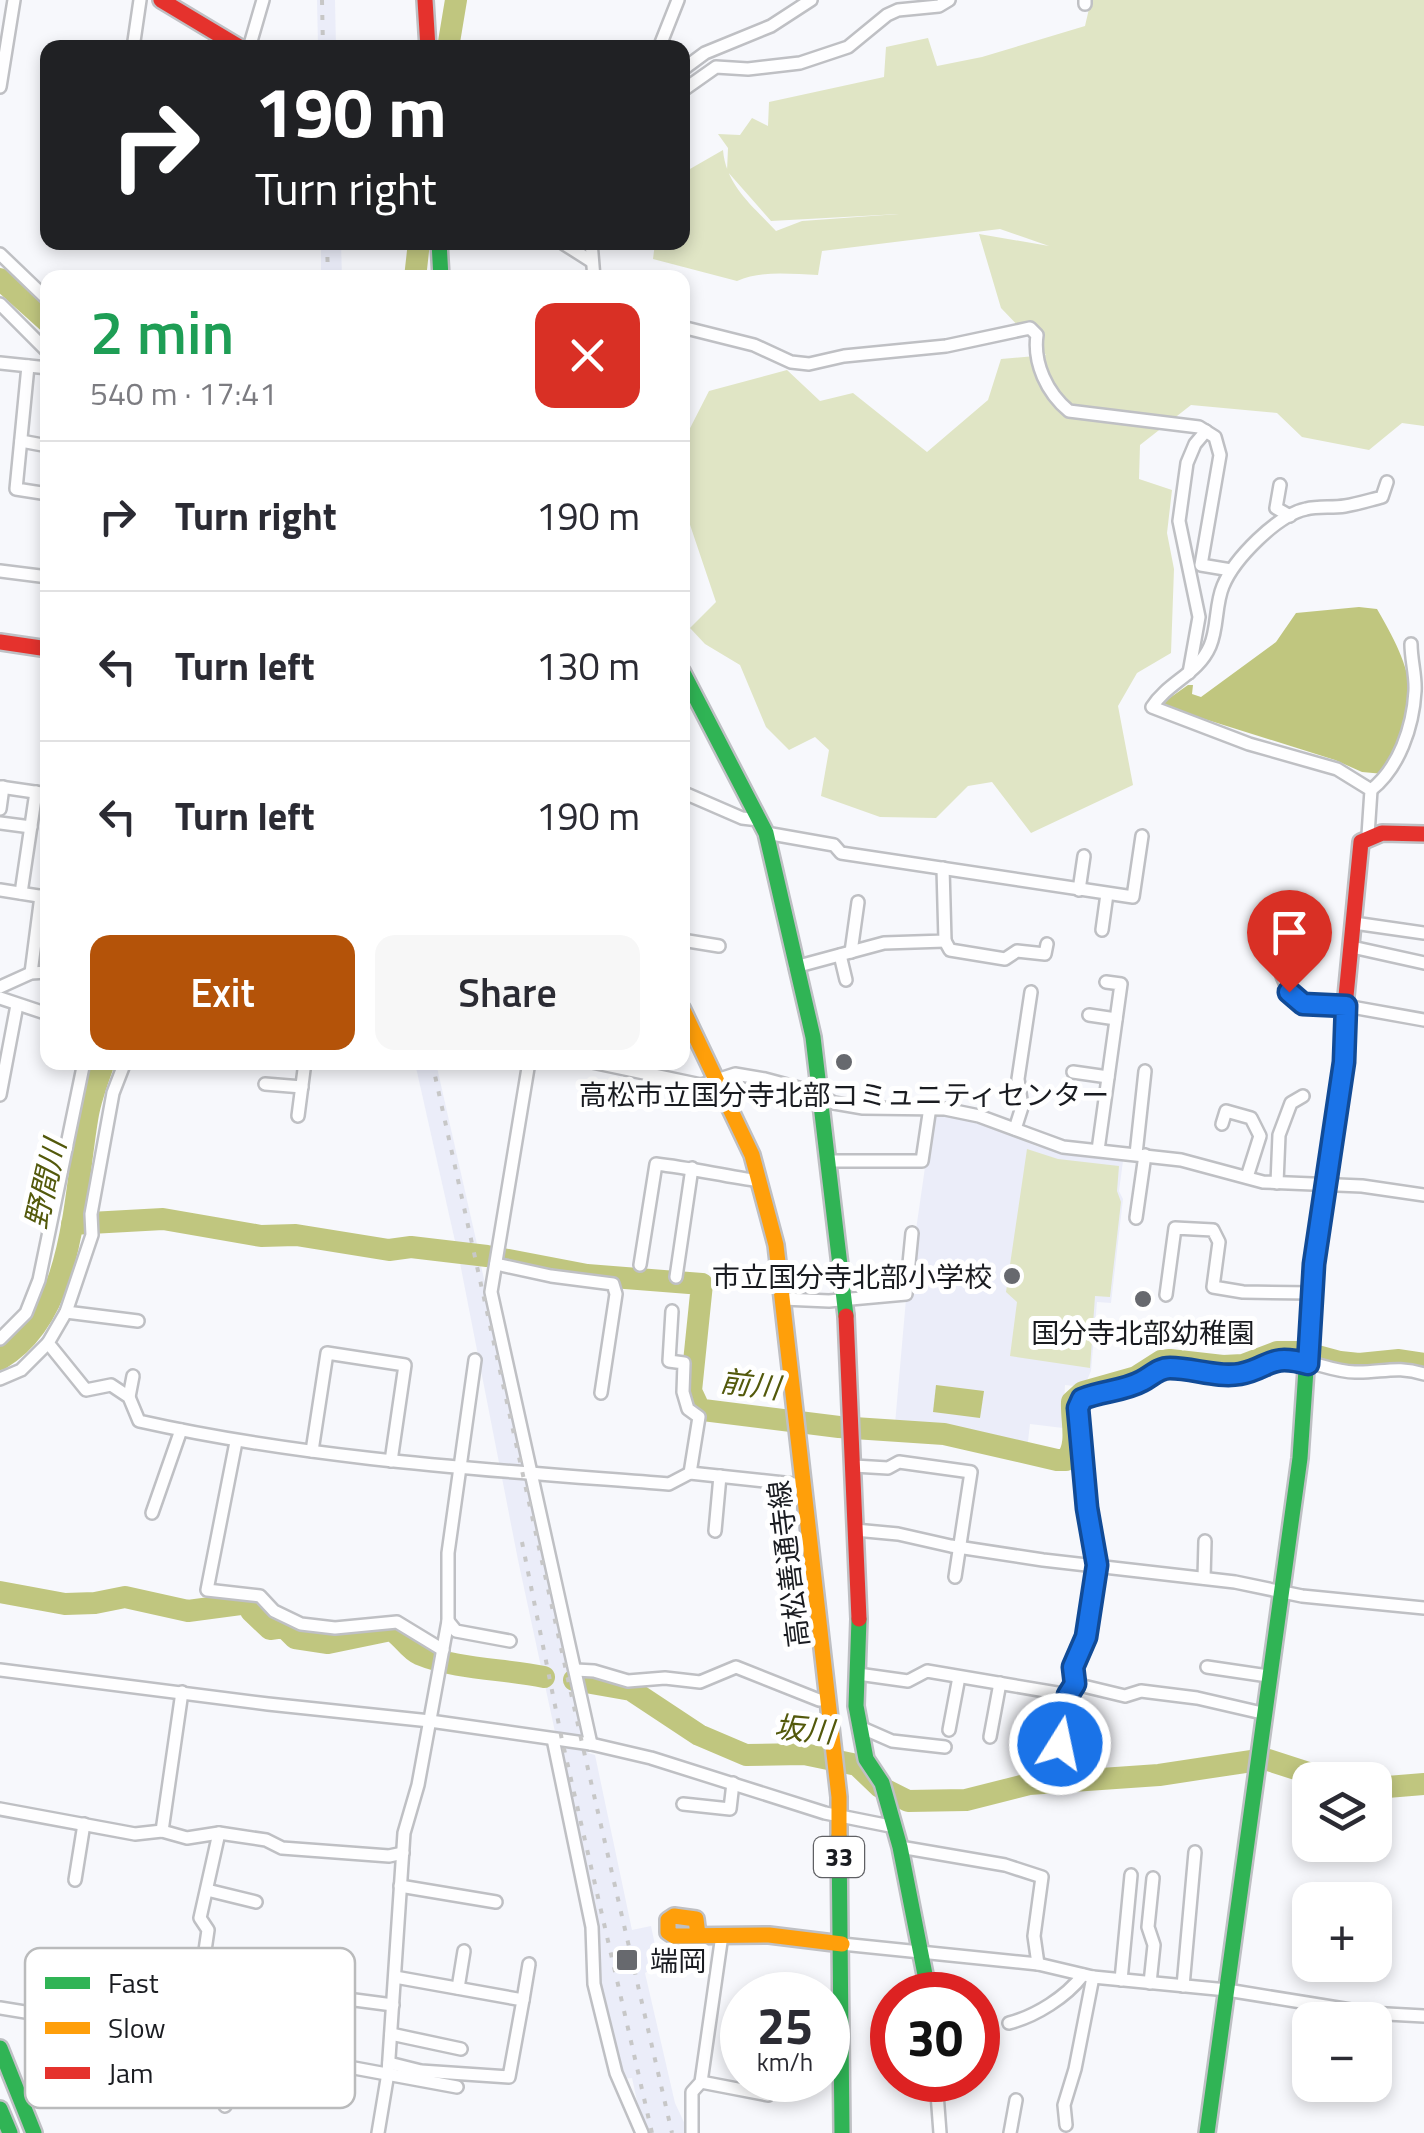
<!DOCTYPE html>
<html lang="en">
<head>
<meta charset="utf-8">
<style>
	body { margin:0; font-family:"Titillium Web","Noto Sans JP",sans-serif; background:#f7f7f7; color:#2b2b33; height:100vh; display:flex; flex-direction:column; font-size:38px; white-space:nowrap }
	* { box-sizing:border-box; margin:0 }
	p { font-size:32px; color:#7c7c81 }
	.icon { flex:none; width:55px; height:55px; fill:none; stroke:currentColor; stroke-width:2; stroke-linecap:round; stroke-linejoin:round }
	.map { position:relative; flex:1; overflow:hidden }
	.panel { position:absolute; left:40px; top:270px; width:650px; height:800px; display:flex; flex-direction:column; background:#fff; border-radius:20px; box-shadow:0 5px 15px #0003 }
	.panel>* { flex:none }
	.guide { position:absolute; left:40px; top:40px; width:650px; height:210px; border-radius:20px; box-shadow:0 5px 15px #0003; background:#202124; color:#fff; overflow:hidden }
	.buttons { position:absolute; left:1292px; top:1762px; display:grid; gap:20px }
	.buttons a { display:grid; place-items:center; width:100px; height:100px; border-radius:20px; background:#fff; box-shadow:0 5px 15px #0003; font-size:50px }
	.speed { position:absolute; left:720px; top:1972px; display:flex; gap:20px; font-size:50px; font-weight:700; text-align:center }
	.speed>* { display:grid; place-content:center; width:130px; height:130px; border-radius:50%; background:#fff; box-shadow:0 5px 15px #0003; line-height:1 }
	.speed small { font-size:25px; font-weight:400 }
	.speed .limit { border:15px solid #d22; background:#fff; color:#111 }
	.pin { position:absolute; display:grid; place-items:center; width:85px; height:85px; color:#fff; margin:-102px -42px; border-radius:50% 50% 50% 0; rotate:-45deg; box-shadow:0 0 10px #0007 }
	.pin .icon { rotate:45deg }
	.me { position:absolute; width:110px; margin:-55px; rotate:10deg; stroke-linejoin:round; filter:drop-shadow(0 0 8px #0008) }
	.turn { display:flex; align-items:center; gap:35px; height:210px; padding:0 50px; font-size:45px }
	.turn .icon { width:130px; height:130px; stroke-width:2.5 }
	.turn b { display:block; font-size:70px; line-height:85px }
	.round { display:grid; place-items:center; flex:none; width:105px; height:105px; border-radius:20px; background:#f7f7f7 }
	.overview { display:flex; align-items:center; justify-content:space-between; height:170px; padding:0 50px }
	h1 { font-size:60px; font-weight:600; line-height:75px; color:#1e9e55 }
	.action { display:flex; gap:20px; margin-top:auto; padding:20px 50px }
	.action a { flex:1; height:115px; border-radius:20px; background:#b45309; color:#fff; font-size:40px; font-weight:600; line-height:115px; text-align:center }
	.action a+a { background:#f7f7f7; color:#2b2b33 }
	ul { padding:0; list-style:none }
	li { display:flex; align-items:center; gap:30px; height:150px; padding:0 50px; border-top:2px solid #e1e1e2 }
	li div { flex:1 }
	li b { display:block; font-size:38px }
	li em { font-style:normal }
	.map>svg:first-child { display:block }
	.built { fill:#ebedf9 }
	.green { fill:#e0e5c5 }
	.water { fill:#c0c67f }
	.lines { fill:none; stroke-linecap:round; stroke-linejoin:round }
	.river { stroke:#c0c67f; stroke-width:22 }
	.street-casing { stroke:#bfc0c4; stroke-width:16 }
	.fast-casing { stroke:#bfc0c4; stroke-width:20 }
	.slow-casing { stroke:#bfc0c4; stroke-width:20 }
	.jam-casing { stroke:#bfc0c4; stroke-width:20 }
	.street { stroke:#fefeff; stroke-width:11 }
	.fast { stroke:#30b455; stroke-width:15 }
	.slow { stroke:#ff9f0a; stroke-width:15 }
	.jam { stroke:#e5322d; stroke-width:15 }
	.rail { stroke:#c7c7c7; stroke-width:4; stroke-dasharray:5 10; stroke-linecap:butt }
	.route-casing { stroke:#114b97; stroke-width:25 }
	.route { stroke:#1a73e8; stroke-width:18 }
	.poi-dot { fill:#67696e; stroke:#fff; stroke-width:4 }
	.labels { text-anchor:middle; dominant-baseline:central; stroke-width:10; stroke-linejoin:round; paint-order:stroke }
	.shield { fill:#fff; stroke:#5f6064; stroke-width:2.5 }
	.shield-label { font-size:25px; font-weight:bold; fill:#1a1c21 }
	.poi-label { font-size:28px; fill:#1a1c21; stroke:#fff }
	.street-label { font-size:28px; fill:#1a1c21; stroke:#fff }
	.water-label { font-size:30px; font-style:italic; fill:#53590b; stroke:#fff }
	.key { fill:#fff; stroke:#babbbc; stroke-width:2.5 }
	.key-label { font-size:28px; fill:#1a1c21 }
</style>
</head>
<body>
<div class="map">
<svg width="1424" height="2133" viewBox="0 0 1424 2133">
	<rect width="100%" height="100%" fill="#f7f8fc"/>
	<g class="built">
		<path d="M 317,0 L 335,0 L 336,47 L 318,47 Z"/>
		<path d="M 321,243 L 341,243 L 342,277 L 321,277 Z"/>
		<path d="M 415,1063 L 436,1063 L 479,1253 L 457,1250 Z"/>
		<path d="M 933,1112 L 979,1121 L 1036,1146 L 1059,1152 L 1123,1161 L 1119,1191 L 1123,1199 L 1111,1303 L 1097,1302 L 1091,1371 L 1084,1387 L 1065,1385 L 1063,1428 L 1030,1424 L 1027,1450 L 966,1434 L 895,1424 L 906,1299 Z"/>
		<path d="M 459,1258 L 480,1261 L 588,1753 L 595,1755 L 632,1930 L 651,1926 L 659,1964 L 645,1973 L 675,2103 L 689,2133 L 644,2133 L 632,2078 L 623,2079 L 599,1986 L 600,1941 L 518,1560 Z"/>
	</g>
	<g class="green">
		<path d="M 1091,0 L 1424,0 L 1424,426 L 1402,423 L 1369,450 L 1302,437 L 1277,413 L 1191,405 L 1140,445 L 1139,479 L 1172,490 L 1167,533 L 1174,569 L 1171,653 L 1137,673 L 1118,706 L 1133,785 L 1031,833 L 992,782 L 968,786 L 936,818 L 880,817 L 821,796 L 829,750 L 815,737 L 789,750 L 766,727 L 740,665 L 705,644 L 690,628 L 716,602 L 683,504 L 685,438 L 709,391 L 787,370 L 820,401 L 853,393 L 927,452 L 988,400 L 1001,359 L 1046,355 L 1001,308 L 979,234 L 1049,246 L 1000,229 L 822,251 L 818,275 C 791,274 761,270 737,281 L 653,259 L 655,243 L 682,242 L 683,173 L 723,150 C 726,186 753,206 776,231 L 802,221 L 899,214 L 771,221 L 727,171 L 728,148 L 718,134 L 740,135 L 752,118 L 768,126 L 769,102 L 884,77 L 886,47 L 928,38 L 937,66 L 982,57 L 1085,26 Z"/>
		<path d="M 1027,1149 L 1058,1159 L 1119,1166 L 1117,1191 L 1121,1202 L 1110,1297 L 1095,1296 L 1090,1368 L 1010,1356 L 1017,1302 L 1006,1292 Z"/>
	</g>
	<g class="water">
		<path d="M 1359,607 L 1377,609 C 1417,678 1421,701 1384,774 L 1362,772 L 1335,760 L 1163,706 L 1164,702 L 1188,685 L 1193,685 L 1192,694 L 1201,697 L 1276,642 L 1296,613 Z"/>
		<path d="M 936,1385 L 984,1391 L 980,1418 L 933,1412 Z"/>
	</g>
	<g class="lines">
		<g class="river">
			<path d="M 448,48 L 456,0"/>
			<path d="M 415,278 L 419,242"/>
			<path d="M 0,279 L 48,322"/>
			<path d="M 72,1224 L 163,1219 L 261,1236 L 296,1235 L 389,1250 L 411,1247 L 487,1256 L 587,1275 L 702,1284 L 691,1391 L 698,1406 L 703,1410 L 839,1427 L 944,1434 L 1057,1460 L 1066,1460 C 1079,1444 1071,1421 1072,1402 L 1083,1392 L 1136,1377 L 1161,1361 L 1170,1360 L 1223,1366 L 1243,1365 L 1277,1352 L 1303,1352 L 1340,1362 L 1359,1364 L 1399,1360 L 1424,1364"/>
			<path d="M 0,1359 C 76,1314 74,1192 88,1114 C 91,1097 98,1079 104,1062"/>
			<path d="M 0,1592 L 65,1604 L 95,1603 L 125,1597 L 188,1611 L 248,1603 L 251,1611 L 270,1629 L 284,1627 L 295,1638 L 328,1643 L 391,1630 C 402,1636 408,1649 419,1654 C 455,1669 505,1669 544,1677"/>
			<path d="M 574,1680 L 631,1690 L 699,1735 L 746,1755 L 804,1754 L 857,1765 L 880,1787 L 908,1801 L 966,1800 L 1029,1784 L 1159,1775 L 1265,1759 L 1330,1780"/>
			<path d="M 1375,1788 L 1424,1784"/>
		</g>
		<defs>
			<g id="street">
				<path d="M 1085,4 L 1085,0"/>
				<path d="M 133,48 L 140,0"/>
				<path d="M 249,48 L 263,0"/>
				<path d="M 659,48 L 678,0"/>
				<path d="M 682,70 L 705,53 L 771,26 L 811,0"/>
				<path d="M 0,87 L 14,0"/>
				<path d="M 682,91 L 716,67 L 748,69 L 800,63 L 848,47 L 887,15 L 898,10 L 939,6 L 949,0"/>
				<path d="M 561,242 L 591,261"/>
				<path d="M 591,242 L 594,278"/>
				<path d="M 0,254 L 48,300"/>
				<path d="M 0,304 L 48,352"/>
				<path d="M 682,327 L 754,345 L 791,362 L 809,364 L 844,356 L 946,346 L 1030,328 L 1037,335 C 1033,363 1047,393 1069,411 L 1199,427 L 1215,437 L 1220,455 L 1201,565 L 1231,570"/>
				<path d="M 0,363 L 48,368"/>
				<path d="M 28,366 L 16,489 L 48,494"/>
				<path d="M 21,441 L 48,446"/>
				<path d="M 1280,485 L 1276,508 L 1290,516"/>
				<path d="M 0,571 L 48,577"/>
				<path d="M 1189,673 L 1199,617 L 1179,521 L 1187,463 L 1195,444 L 1206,431"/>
				<path d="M 0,787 L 48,794"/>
				<path d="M 1371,790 C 1399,768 1413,727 1415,691 C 1416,676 1411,660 1411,644"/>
				<path d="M 682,792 L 742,818 L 759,820"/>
				<path d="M 0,809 L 3,787"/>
				<path d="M 0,823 L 31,827"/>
				<path d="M 766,833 L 834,845 L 841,853 L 1133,897 L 1142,836"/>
				<path d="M 1368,835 L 1371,790 L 1337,769 L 1249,744 L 1152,707 C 1168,682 1198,674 1210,646 C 1218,628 1215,605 1223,586 C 1234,559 1277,515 1306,509 C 1318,506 1332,508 1345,506 C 1357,504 1370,500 1382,497 L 1387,482"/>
				<path d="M 0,890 L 45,897"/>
				<path d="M 1079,890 L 1084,856"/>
				<path d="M 21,893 L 36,792"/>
				<path d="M 1354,923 L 1424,933"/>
				<path d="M 1102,930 L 1107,894"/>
				<path d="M 682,940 L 719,946"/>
				<path d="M 945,941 L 950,950 L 1005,959 L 1017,951 L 1045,954 L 1047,944"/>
				<path d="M 1352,947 L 1424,963"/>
				<path d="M 851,952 L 858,902"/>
				<path d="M 840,955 L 846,980"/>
				<path d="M 795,967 L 884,943 L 945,941 L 943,868"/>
				<path d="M 31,973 L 41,896"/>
				<path d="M 1282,976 L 1289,992 L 1303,1004 L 1346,1006 L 1424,1020"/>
				<path d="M 0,987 L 31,973 L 48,972"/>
				<path d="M 0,998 L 48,1014"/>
				<path d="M 1089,1015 L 1116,1019"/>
				<path d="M 125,1062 L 113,1093 L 91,1214 L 92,1235 L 66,1312 L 48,1343 L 86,1390 L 111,1385 L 129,1397 L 139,1421 C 313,1460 491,1470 669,1484 L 690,1473 L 803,1485"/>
				<path d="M 529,1062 L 491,1292 L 591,1744"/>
				<path d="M 592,1062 L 701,1085 L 735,1074 L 765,1079 L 810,1091 L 834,1103 L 863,1108 L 945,1109 L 979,1116 L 1063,1147 L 1181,1160 L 1263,1182 L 1362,1186 L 1424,1195"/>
				<path d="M 1073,1072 L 1108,1077"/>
				<path d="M 265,1084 L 302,1087"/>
				<path d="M 0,1095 L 17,1005"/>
				<path d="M 298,1116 L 305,1062"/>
				<path d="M 1222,1124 L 1226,1111 L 1251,1118 L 1260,1136 L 1247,1177"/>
				<path d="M 1015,1129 L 1022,1107 L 1018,1079 L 1031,992"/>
				<path d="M 1098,1150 L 1121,984 L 1106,982"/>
				<path d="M 1136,1154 L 1145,1071"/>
				<path d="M 830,1161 L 922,1161 L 930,1107"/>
				<path d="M 1277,1183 L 1279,1135 L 1291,1103 L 1303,1096"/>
				<path d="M 1136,1218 L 1145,1155"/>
				<path d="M 496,1264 L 551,1276 L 613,1284 L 616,1294 L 601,1393"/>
				<path d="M 640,1265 L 656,1164 C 691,1168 724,1176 760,1181"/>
				<path d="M 676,1277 L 692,1168"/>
				<path d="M 1166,1295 L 1175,1228 L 1213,1230 L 1219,1242 L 1213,1287 L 1243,1292 L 1313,1293"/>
				<path d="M 783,1299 L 829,1301 L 906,1294 L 912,1233"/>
				<path d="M 672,1311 L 669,1361 L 684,1363 L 683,1392 L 688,1409 L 699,1417 L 690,1473"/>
				<path d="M 66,1312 L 138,1321"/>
				<path d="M 0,1339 L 26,1313 L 39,1280 L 84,1062"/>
				<path d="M 0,1379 L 21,1370 L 48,1343"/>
				<path d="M 129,1397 L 133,1376"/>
				<path d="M 236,1442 L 207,1590 L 260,1596 L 274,1611 L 301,1624 L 335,1628 L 397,1622 L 443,1650"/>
				<path d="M 312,1451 L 327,1353 L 405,1365 L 391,1461"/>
				<path d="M 854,1466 L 888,1468 L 899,1462 L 971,1472 L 955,1577"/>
				<path d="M 152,1513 L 181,1430"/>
				<path d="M 855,1530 L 898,1534 L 951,1546 L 1043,1560 L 1235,1582 L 1302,1596 L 1424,1608"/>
				<path d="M 715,1531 L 720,1476"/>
				<path d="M 1204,1578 L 1205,1541"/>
				<path d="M 448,1621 L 456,1631 L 510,1641"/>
				<path d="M 1207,1667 L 1268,1676"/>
				<path d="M 0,1670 L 268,1704 L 430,1721 L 591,1744 L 651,1758 L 825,1813 L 895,1827"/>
				<path d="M 576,1670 L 594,1671 L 628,1681 L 665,1678 L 700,1682 L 736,1667 L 819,1700 L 829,1699"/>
				<path d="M 858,1674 L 908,1681 L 927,1671 L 1069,1695 L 1075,1684"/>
				<path d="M 1262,1713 L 1197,1698 L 1141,1691 L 1125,1696 L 1075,1684 L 1073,1667 L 1086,1637 L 1097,1565 L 1087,1508 L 1077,1408 C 1089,1387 1119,1391 1140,1383 C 1150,1379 1155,1369 1166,1368 C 1189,1366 1213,1375 1236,1374 C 1254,1373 1268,1359 1287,1359 C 1309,1359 1332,1372 1355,1372 C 1380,1373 1398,1365 1424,1374"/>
				<path d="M 860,1727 L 892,1741 L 945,1747"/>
				<path d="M 949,1730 L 959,1677"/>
				<path d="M 990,1737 L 1000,1683"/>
				<path d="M 553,1739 L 592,1927 L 594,1984 L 616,2073 L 642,2133"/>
				<path d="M 1060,1744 L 1069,1695"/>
				<path d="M 683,1804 L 730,1809 L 733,1783"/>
				<path d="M 0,1809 L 135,1834 L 162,1831 L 187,1838 L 219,1833 L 266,1840 L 282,1848 L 389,1856 L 403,1853"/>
				<path d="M 162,1831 L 182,1692"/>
				<path d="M 900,1847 L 1005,1865 L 1042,1877 L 1034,1936 L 1038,1964"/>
				<path d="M 75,1880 L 84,1824"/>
				<path d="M 400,1886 L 496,1902"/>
				<path d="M 207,1890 L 256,1902"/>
				<path d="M 842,1944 L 1038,1964 L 1093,1977 L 1227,1990 L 1369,2013 L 1424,2016"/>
				<path d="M 1121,1980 L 1131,1875"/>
				<path d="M 1150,1983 L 1154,1945 L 1148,1927 L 1153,1878"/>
				<path d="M 1183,1986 L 1195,1852"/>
				<path d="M 458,1988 L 464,1951"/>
				<path d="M 523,2000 L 529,1964"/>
				<path d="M 0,2008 L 123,2028 L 144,2035 L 164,2033 L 233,2045 L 240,2040 L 299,2047 L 327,2063 L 457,2087"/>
				<path d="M 1009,2023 C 1036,2016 1066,1997 1083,1975"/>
				<path d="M 391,2034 L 461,2049"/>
				<path d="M 192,2039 L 208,1930 L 200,1918 L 219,1833"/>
				<path d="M 271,2044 L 279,1997"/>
				<path d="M 290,2046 L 297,1991 L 306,1989 L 324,1996 L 393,2005"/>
				<path d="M 389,2063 L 421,2071 L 509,2077 L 523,2000 L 395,1977"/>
				<path d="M 936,2080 L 940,2133"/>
				<path d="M 701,2082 L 768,2095 L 770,2080"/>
				<path d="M 303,2097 L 308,2052"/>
				<path d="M 225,2106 L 233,2045"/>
				<path d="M 1066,2125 L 1064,2105 L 1075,2069 L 1093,1977"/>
				<path d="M 378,2133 L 388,2073 L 404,1833 L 418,1785 L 448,1621 L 448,1553 L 475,1360"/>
				<path d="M 692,2133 L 692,2092 L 701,2082 L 722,1935"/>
				<path d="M 1010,2133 L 1016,2100"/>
			</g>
			<g id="fast">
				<path d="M 439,242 L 441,278"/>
				<path d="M 682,671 L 766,833 L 813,1037 L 846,1316"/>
				<path d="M 859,1619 L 856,1706 L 866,1759 L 882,1783 L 900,1847 L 929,1995"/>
				<path d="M 839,1836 L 842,2133"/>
				<path d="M 0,2048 L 34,2133"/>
				<path d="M 0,2109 L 10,2133"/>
				<path d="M 1207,2133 L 1300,1458 L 1308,1340"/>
			</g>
			<g id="slow">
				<path d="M 682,1008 L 752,1155 L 776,1245 L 839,1797 L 839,1836"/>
				<path d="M 698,1935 L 696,1919 L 674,1916 L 668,1920 L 668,1932 L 674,1936 L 769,1935 L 842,1944"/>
			</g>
			<g id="jam">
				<path d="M 161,0 L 241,48"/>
				<path d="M 425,0 L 428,48"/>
				<path d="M 0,642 L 48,649"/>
				<path d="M 846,1316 L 859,1619"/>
				<path d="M 1308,1340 L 1313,1264 L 1344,1062 L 1343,1027 L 1361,842 L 1382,833 L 1424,834"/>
			</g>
		</defs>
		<use href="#street" class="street-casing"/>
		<use href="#fast" class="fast-casing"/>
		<use href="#slow" class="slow-casing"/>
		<use href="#jam" class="jam-casing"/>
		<use href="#street" class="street"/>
		<use href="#fast" class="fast"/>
		<use href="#slow" class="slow"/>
		<use href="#jam" class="jam"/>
		<g class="rail">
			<path d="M 322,0 L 323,48"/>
			<path d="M 327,242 L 328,278"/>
			<path d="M 432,1062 L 582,1743 L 672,2133"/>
			<path d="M 522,1542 L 562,1740 L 652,2133"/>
		</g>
	</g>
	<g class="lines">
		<defs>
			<path id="route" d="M 1060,1744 L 1068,1695 L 1075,1684 L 1073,1667 L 1086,1637 L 1097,1565 L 1087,1508 L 1078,1408 L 1082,1399 C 1101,1391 1124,1391 1142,1381 C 1152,1376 1158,1368 1170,1368 C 1193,1368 1217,1378 1240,1374 C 1271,1368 1268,1353 1308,1364 L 1314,1264 L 1344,1062 L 1346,1006 L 1303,1004 L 1289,992"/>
		</defs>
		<use href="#route" class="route-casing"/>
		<use href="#route" class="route"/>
	</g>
	<g class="poi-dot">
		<circle cx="844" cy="1062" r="10"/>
		<circle cx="1012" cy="1276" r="10"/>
		<circle cx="1143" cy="1299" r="10"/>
		<rect x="615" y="1948" width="24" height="24" rx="5"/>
	</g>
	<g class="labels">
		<rect class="shield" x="814" y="1837" width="50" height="40" rx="8"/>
		<g class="shield-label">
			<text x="839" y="1857">33</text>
		</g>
		<g class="poi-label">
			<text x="844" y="1094">高松市立国分寺北部コミュニティセンター</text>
			<text x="992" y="1276" text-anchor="end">市立国分寺北部小学校</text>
			<text x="1143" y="1332">国分寺北部幼稚園</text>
			<text x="650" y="1960" text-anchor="start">端岡</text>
		</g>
		<g class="street-label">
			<text transform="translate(788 1564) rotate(-97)">高松善通寺線</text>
		</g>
		<g class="water-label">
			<text transform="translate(45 1184) rotate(-77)">野間川</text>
			<text transform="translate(750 1384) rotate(7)">前川</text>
			<text transform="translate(804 1729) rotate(5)">坂川</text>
		</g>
	</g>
	<rect x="25" y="1948" width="330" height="160" rx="15" class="key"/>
	<rect x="45" y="1977" width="45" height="12" fill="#30b455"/>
	<rect x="45" y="2022" width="45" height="12" fill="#ff9f0a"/>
	<rect x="45" y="2067" width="45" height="12" fill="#e5322d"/>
	<g class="key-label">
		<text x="108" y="1993">Fast</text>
		<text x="108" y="2038">Slow</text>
		<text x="108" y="2083">Jam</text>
	</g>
</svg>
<div class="buttons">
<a><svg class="icon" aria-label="layers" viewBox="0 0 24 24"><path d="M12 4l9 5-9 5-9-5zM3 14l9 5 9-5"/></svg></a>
<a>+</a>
<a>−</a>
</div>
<div class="speed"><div>25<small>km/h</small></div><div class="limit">30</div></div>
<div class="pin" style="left:1289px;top:992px;background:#d93025"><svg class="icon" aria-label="arrive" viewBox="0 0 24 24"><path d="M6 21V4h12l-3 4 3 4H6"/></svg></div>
<svg class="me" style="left:1060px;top:1744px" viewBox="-20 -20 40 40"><circle r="17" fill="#1a73e8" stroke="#fff" stroke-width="3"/><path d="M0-11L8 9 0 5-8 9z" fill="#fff"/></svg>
<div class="guide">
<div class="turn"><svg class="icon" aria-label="right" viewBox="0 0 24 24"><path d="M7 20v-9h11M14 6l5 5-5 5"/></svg><div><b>190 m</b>Turn right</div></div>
</div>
<section class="panel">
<div class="overview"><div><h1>2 min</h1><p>540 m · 17:41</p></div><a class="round" style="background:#d93025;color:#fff"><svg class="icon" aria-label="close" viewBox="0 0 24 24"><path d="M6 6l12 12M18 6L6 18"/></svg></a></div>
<ul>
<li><svg class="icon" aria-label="right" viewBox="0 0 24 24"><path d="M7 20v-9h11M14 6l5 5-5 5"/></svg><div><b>Turn right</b></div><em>190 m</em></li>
<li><svg class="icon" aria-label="left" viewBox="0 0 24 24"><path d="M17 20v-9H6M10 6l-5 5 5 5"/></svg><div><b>Turn left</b></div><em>130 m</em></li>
<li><svg class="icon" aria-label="left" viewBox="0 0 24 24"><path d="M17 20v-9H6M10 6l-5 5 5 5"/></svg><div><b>Turn left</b></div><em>190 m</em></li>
</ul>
<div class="action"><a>Exit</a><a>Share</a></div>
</section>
</div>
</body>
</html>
